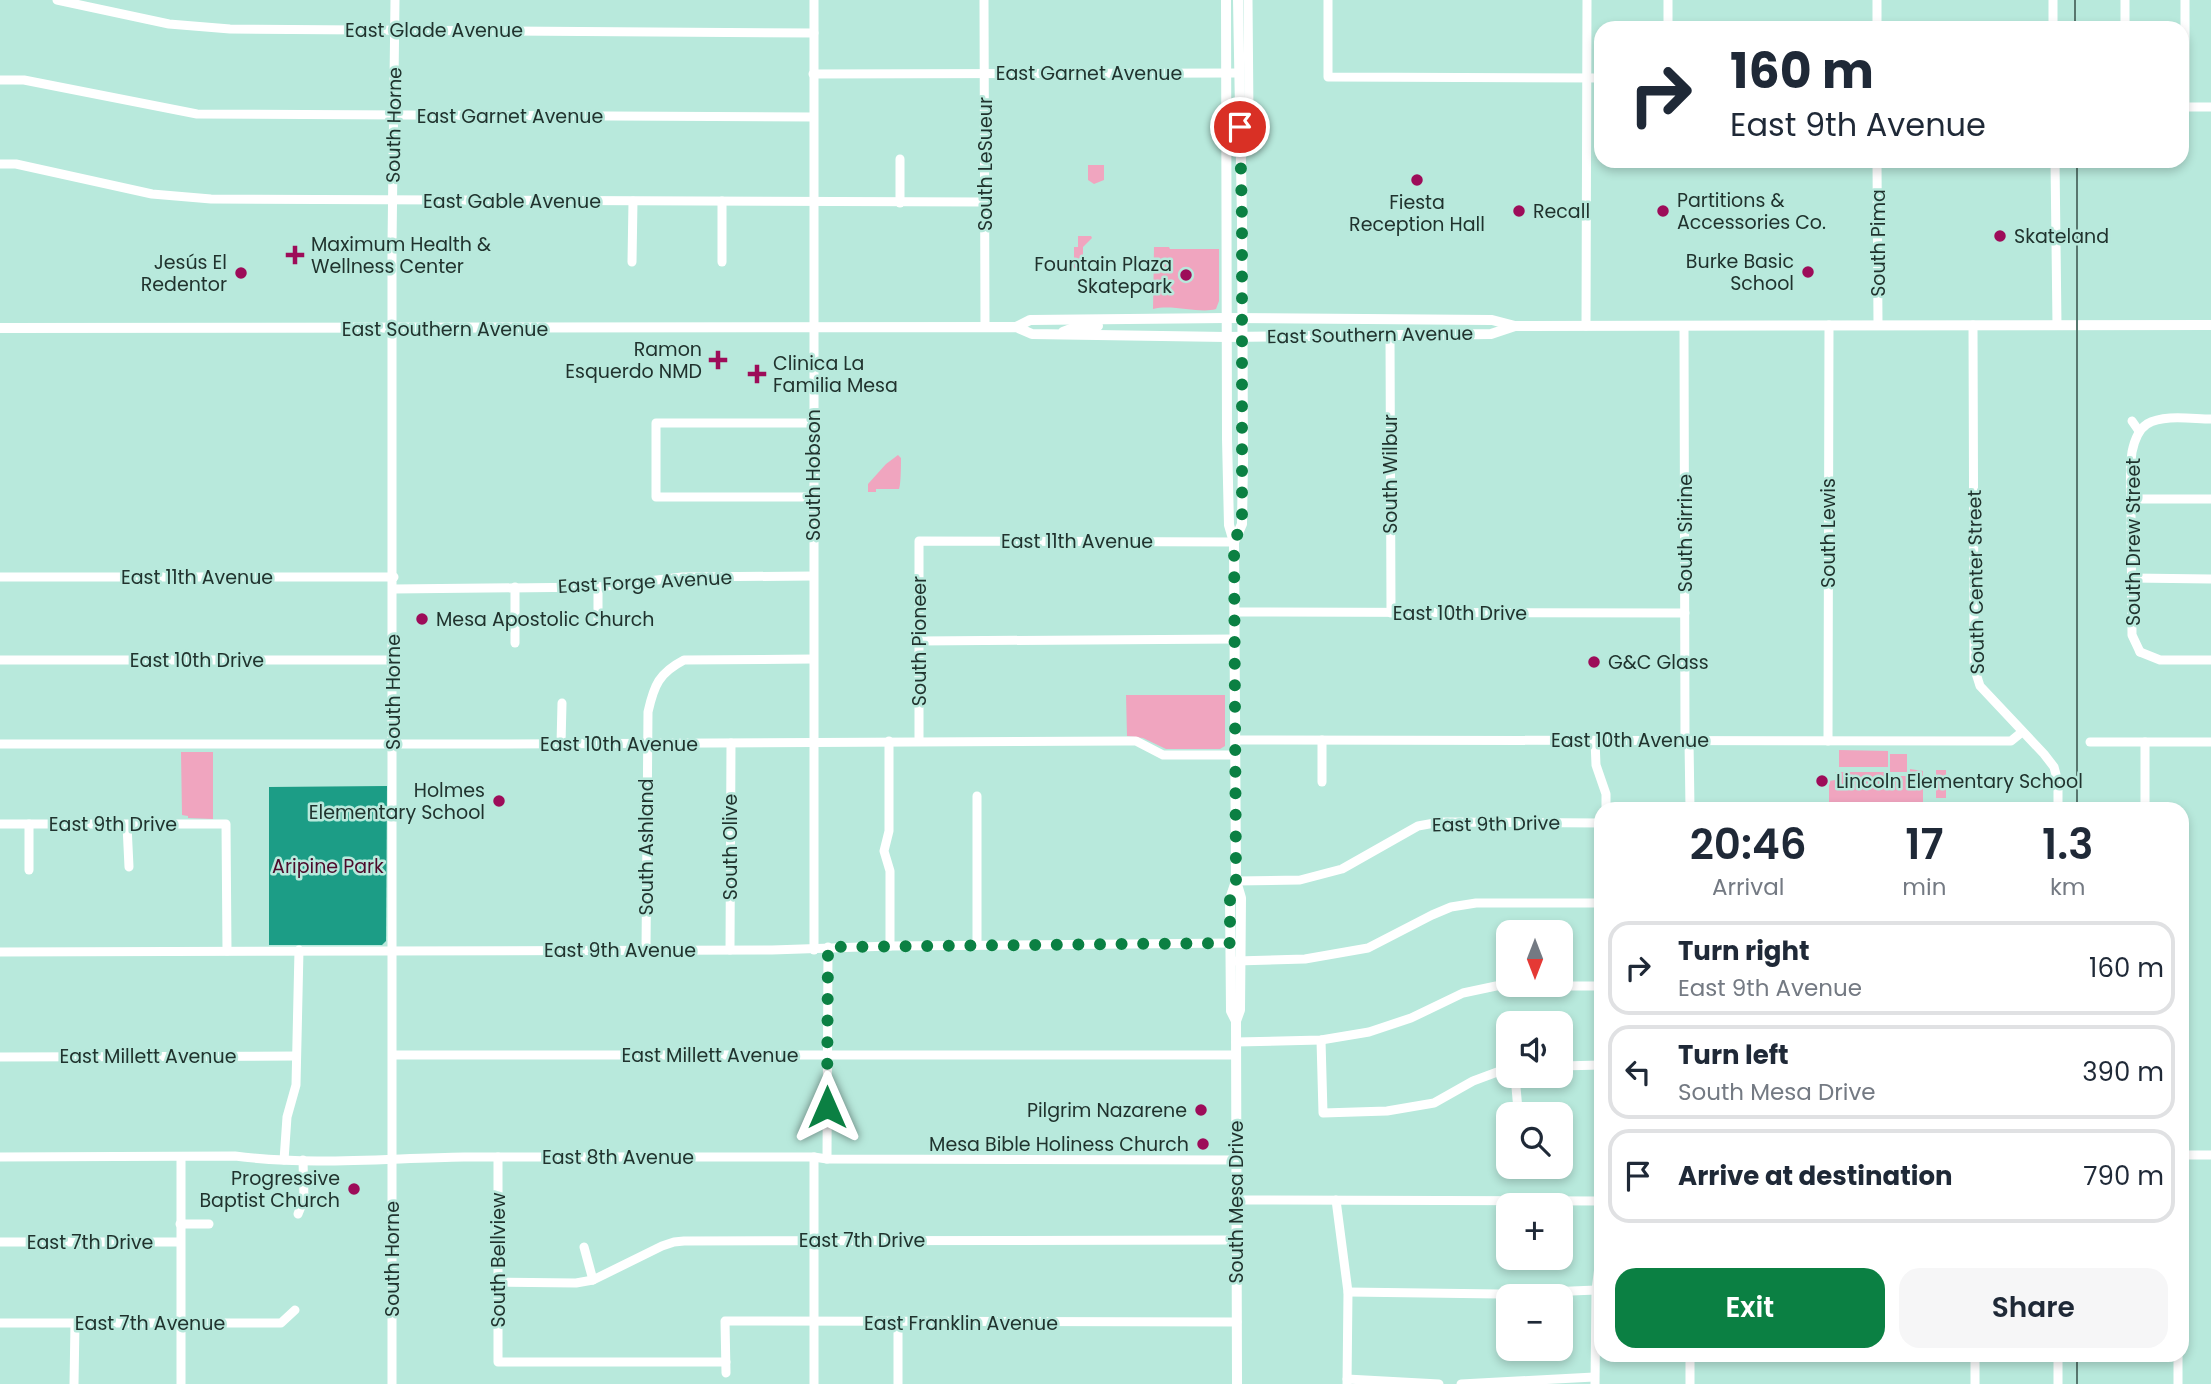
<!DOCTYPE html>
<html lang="en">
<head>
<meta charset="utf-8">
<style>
	body { margin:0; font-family:Poppins,sans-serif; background:#f6f6f7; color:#1f2937; height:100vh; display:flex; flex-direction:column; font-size:26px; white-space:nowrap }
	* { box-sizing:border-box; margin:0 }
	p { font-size:23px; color:#747a83 }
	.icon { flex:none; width:38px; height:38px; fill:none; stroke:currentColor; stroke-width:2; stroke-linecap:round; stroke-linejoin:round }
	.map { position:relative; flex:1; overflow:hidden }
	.details { position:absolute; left:1594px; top:802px; width:595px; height:560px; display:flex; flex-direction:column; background:#fff; border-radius:21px; box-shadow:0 4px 10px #0003 }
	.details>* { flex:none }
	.guide { position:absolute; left:1594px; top:21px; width:595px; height:147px; border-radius:21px; box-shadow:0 4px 10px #0003; background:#fff; color:#1f2937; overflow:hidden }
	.needle { width:46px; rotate:180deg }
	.tools { position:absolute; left:1496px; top:920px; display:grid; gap:14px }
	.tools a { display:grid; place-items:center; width:77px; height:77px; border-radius:14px; background:#fff; box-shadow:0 4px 10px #0003; font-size:35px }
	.pin { position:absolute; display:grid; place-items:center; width:60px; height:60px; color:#fff; margin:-30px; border:4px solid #fff; border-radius:50%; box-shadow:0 2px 7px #0007 }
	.me { position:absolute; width:77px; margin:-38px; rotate:0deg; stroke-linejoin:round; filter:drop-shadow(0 0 5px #0008) }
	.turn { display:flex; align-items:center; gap:24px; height:147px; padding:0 21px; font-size:32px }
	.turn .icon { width:91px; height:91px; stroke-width:2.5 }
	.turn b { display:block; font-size:49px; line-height:60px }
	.eta { display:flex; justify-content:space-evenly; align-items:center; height:119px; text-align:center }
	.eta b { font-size:42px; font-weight:600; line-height:49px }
	.cta { display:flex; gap:14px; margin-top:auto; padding:14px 21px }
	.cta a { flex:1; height:80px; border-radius:21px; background:#0b8043; color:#fff; font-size:28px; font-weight:600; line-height:80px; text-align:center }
	.cta a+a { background:#f6f6f7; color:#1f2937 }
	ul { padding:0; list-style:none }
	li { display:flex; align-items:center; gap:21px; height:94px; margin:0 14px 10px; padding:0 7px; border:4px solid #e0e1e3; border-radius:21px }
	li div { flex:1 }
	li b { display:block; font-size:26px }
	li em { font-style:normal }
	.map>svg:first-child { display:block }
	.green { fill:#f0a5bf }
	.water { fill:#1c9d86 }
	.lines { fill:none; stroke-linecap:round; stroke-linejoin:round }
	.minor { stroke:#fff; stroke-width:9 }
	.major { stroke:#fff; stroke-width:10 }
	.rail { stroke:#58766e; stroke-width:2 }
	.route { stroke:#0b8043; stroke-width:12; stroke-dasharray:0 21.6 }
	.poi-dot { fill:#9d0c59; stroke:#b8e9dc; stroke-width:2.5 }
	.labels { text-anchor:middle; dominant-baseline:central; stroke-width:5; stroke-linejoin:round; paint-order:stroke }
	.street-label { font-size:19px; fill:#20332e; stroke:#b8e9dc }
	.poi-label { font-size:19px; fill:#20332e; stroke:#b8e9dc; text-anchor:start }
	.park-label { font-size:19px; fill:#4d0b2b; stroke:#b8e9dc }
</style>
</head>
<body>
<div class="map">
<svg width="2211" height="1384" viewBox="0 0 2211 1384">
	<rect width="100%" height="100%" fill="#b8e9dc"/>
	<g class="green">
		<path d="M 1088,165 L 1104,165 L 1104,180 L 1094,184 L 1088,180 Z"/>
		<path d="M 1078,236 L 1091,236 L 1092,238 L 1083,247 L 1083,268 L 1074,268 L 1074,247 L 1078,247 Z"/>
		<path d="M 1154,247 L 1169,247 L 1170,249 L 1219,249 L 1219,301 L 1216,309 C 1200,314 1173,304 1153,309 Z"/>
		<path d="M 898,455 L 901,458 C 901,464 901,485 899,489 L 876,489 L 876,492 L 868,492 L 868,484 L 886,464 Z"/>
		<path d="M 1126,695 L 1225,695 L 1225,746 L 1220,749 L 1166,749 L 1143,738 L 1127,736 Z"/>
		<path d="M 1839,750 L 1888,751 L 1888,767 L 1839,767 Z"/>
		<path d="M 181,752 L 213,752 L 213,819 L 188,818 L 188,816 L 182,815 Z"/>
		<rect x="1890" y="754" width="17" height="18"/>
		<path d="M 1910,769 L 1923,771 L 1923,808 L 1829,808 L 1829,781 L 1835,780 L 1835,772 L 1886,772 L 1886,776 L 1910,776 Z"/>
		<rect x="1936" y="770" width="10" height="28"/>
	</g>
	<path class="water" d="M 387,786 L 386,941 L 382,945 L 269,945 L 269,787 Z"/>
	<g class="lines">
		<g class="minor">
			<path d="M 57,0 L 169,24 L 230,29 L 814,33"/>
			<path d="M 984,0 L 985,327"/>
			<path d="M 1248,0 L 1249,115"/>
			<path d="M 1328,0 L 1328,77 L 1601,78"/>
			<path d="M 2053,0 L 2053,28"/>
			<path d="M 2125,0 L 2125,28"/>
			<path d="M 2185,0 L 2185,107"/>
			<path d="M 1668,28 L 1668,0"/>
			<path d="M 1877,28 L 1877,0"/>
			<path d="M 813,74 L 1239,73"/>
			<path d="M 0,80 L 24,80 L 197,114 L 813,117"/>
			<path d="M 2182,107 L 2211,107"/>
			<path d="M 900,159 L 900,203"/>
			<path d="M 1877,161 L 1878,324"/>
			<path d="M 2055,161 L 2057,325"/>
			<path d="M 0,164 L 16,164 L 152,194 L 211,199 L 985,202"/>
			<path d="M 632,262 L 633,201"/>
			<path d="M 722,262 L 722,201"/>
			<path d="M 1973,325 L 1974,640 L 1974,667 L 1980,686 L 2044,754 L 2054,767 L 2058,782 L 2058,808"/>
			<path d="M 1586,326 L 1587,0"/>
			<path d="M 1684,326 L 1685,741"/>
			<path d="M 1390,335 L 1391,613"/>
			<path d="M 2132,421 L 2139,431"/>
			<path d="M 813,423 L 656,423 L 656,497 L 813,497"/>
			<path d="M 2131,499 L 2211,499"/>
			<path d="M 0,577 L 394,577"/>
			<path d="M 2132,578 L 2211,579"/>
			<path d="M 515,587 L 515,643"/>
			<path d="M 394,589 L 598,587 L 682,577 L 813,576"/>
			<path d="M 1235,612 L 1685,613"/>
			<path d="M 598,623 L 598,587"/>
			<path d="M 919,641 L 1235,639"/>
			<path d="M 2140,652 L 2132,635 C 2132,595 2131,556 2131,516 C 2131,496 2129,472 2132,452 C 2134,442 2138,430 2147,424 C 2164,414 2192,419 2211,419"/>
			<path d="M 2140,652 L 2160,660 L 2211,660"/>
			<path d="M 0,660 L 393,660"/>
			<path d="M 1235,740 L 2011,741 L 2022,732"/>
			<path d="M 1595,740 L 1596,765 L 1606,794 L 1606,808"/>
			<path d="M 889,741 L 889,831 L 884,851 L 890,871 L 890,946"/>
			<path d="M 919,741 L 919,541 L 1234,542"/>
			<path d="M 1689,741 L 1690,808"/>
			<path d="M 1828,741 L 1829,325"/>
			<path d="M 2090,742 L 2211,742"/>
			<path d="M 2145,742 L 2145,808"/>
			<path d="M 0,744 L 488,744 L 1127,741 L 1136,741 L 1163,755 L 1235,755"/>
			<path d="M 561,744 L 562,703"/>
			<path d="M 1322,782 L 1322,740"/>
			<path d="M 0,824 L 226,824 L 227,951"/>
			<path d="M 29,824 L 29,870"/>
			<path d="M 127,825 L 129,867"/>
			<path d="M 1236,881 L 1300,880 L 1342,869 L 1418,826 L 1440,822 L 1601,823"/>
			<path d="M 977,945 L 977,796"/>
			<path d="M 646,950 L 648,712 C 654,685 659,673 684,660 L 813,659"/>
			<path d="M 730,950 L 731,743"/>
			<path d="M 814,950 L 814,0"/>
			<path d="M 0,952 L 772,950 L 890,946 L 1235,943"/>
			<path d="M 1236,961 L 1305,959 L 1368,948 L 1432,915 L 1451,907 L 1476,903 L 1601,903"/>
			<path d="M 1321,1040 L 1323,1113 L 1387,1111 L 1434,1103 L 1473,1081 L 1508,1068"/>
			<path d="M 1236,1042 L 1321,1040 L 1369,1032 L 1411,1018 L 1463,993 L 1496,986 L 1601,986"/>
			<path d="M 393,1055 L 1236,1055"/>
			<path d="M 0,1057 L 296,1056"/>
			<path d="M 1561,1066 L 1601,1065"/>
			<path d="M 1515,1076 L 1518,1110"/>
			<path d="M 2182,1155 L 2211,1155"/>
			<path d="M 0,1157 L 235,1156 C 311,1166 388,1158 464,1157 C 580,1156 697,1157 814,1157 L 827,1159 L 1236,1160"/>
			<path d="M 498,1157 L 498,1362 L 726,1362"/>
			<path d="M 814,1157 L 814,1384"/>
			<path d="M 827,1159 L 828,947"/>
			<path d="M 284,1160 L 287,1117 L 296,1085 L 299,950"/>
			<path d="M 1601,1184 L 1599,1201 L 1601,1214"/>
			<path d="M 1236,1200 L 1599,1201"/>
			<path d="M 1336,1200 L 1348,1292 L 1347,1384"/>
			<path d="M 298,1214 L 304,1199 L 303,1160"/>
			<path d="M 180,1224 L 209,1224"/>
			<path d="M 0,1242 L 180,1242"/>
			<path d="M 584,1247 L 593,1280"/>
			<path d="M 497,1282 L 576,1283 L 593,1280 L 662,1246 L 674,1242 L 684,1241 L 1236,1240"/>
			<path d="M 1348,1292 L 1500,1294 L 1596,1290"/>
			<path d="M 0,1323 L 281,1323 L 295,1310"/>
			<path d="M 898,1323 L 898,1384"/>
			<path d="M 1690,1354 L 1690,1384"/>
			<path d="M 1975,1354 L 1975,1384"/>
			<path d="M 2178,1354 L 2178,1384"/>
			<path d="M 726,1373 L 725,1321 L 1237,1322"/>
			<path d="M 1347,1379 L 1439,1384"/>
			<path d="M 74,1384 L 75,1323"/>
			<path d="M 181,1384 L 181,1157"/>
			<path d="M 392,1384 L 392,244 L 395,0"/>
			<path d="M 1461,1384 L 1594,1377"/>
			<path d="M 1595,1384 L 1596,1290 L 1601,1251"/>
			<path d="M 2058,1384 L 2058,1354"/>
		</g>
		<g class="major">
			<path d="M 1226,0 L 1227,439 L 1229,525 L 1234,542 L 1236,881 L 1241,898 L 1240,1010 L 1236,1021 L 1237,1384"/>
			<path d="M 1016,327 L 1030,320 L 1226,318 L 1492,320 L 1515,326 L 2211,325"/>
			<path d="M 0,328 L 1016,327 L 1032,334 L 1226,337 L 1491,334 L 1515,326"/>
			<path d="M 1063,332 L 1076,327 L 1098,326"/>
			<path d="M 1234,542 L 1242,524 L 1243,459 L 1242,219 L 1238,0"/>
			<path d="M 1236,881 L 1230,899 L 1231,1011 L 1236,1021"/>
		</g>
		<g class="rail">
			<path d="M 2075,0 L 2075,28"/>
			<path d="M 2077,808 L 2077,161"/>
			<path d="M 2077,1354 L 2077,1384"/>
		</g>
	</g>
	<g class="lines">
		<path class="route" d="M 827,1107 L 828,947 L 1230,943 L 1230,898 L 1236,881 L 1234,542 L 1242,524 L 1242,219 L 1240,127"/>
	</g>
	<g class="poi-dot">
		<circle cx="1417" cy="180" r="7"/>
		<circle cx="1519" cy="211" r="7"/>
		<circle cx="1663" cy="211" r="7"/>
		<circle cx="2000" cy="236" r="7"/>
		<path d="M291.5 244.5h7v7h7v7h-7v7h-7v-7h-7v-7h7z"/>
		<circle cx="1808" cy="272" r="7"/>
		<circle cx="241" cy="273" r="7"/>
		<circle cx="1186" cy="275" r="7"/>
		<path d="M714.5 349.5h7v7h7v7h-7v7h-7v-7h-7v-7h7z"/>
		<path d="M753.5 363.5h7v7h7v7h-7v7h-7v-7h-7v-7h7z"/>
		<circle cx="422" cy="619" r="7"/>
		<circle cx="1594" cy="662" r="7"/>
		<circle cx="1822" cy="781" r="7"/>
		<circle cx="499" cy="801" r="7"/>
		<circle cx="1201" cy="1110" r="7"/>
		<circle cx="1203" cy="1144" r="7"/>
		<circle cx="354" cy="1189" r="7"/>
	</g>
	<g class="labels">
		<g class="street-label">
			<text x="434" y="30">East Glade Avenue</text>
			<text x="1089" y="73">East Garnet Avenue</text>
			<text x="510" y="116">East Garnet Avenue</text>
			<text transform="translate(394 125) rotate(-89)">South Horne</text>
			<text transform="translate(985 164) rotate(-90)">South LeSueur</text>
			<text x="512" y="201">East Gable Avenue</text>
			<text transform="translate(1878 243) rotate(-90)">South Pima</text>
			<text x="445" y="329">East Southern Avenue</text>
			<text transform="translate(1370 335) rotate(-1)">East Southern Avenue</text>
			<text transform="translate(1390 474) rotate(-90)">South Wilbur</text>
			<text transform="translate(813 475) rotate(-90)">South Hobson</text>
			<text transform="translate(1685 533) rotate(-90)">South Sirrine</text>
			<text transform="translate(1828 533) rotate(-90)">South Lewis</text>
			<text x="1077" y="541">East 11th Avenue</text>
			<text transform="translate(2133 542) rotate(-90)">South Drew Street</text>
			<text x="197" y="577">East 11th Avenue</text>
			<text transform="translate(645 582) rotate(-3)">East Forge Avenue</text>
			<text transform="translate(1976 582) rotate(-91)">South Center Street</text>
			<text x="1460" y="613">East 10th Drive</text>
			<text transform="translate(919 641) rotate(-90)">South Pioneer</text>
			<text x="197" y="660">East 10th Drive</text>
			<text transform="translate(393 692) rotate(-90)">South Horne</text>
			<text x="1630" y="740">East 10th Avenue</text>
			<text x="619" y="744">East 10th Avenue</text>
			<text x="113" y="824">East 9th Drive</text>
			<text transform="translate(1496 824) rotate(-1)">East 9th Drive</text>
			<text transform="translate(646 847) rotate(-90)">South Ashland</text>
			<text transform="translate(730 847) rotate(-90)">South Olive</text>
			<text x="620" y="950">East 9th Avenue</text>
			<text x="710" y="1055">East Millett Avenue</text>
			<text x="148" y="1056">East Millett Avenue</text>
			<text x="618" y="1157">East 8th Avenue</text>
			<text transform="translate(1236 1202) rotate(-90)">South Mesa Drive</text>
			<text x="862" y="1240">East 7th Drive</text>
			<text x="90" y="1242">East 7th Drive</text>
			<text transform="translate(392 1259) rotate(-90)">South Horne</text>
			<text transform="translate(498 1260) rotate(-90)">South Bellview</text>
			<text x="150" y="1323">East 7th Avenue</text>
			<text x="961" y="1323">East Franklin Avenue</text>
		</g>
		<g class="poi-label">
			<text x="1677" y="200">Partitions &amp;<tspan x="1677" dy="22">Accessories Co.</tspan></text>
			<text x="1417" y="202" text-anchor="middle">Fiesta<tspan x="1417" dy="22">Reception Hall</tspan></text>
			<text x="1533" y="211">Recall</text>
			<text x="2014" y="236">Skateland</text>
			<text x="311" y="244">Maximum Health &amp;<tspan x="311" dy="22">Wellness Center</tspan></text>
			<text x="1794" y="261" text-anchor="end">Burke Basic<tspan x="1794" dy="22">School</tspan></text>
			<text x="227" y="262" text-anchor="end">Jesús El<tspan x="227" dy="22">Redentor</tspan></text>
			<text x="1172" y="264" text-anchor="end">Fountain Plaza<tspan x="1172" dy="22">Skatepark</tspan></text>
			<text x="702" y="349" text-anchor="end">Ramon<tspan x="702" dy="22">Esquerdo NMD</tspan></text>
			<text x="773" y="363">Clinica La<tspan x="773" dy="22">Familia Mesa</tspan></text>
			<text x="436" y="619">Mesa Apostolic Church</text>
			<text x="1608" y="662">G&amp;C Glass</text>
			<text x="1836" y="781">Lincoln Elementary School</text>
			<text x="485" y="790" text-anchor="end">Holmes<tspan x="485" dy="22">Elementary School</tspan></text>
			<text x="1187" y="1110" text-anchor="end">Pilgrim Nazarene</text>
			<text x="1189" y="1144" text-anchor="end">Mesa Bible Holiness Church</text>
			<text x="340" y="1178" text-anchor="end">Progressive<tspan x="340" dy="22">Baptist Church</tspan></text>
		</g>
		<g class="park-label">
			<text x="328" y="866">Aripine Park</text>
		</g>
	</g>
</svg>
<div class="tools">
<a><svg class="needle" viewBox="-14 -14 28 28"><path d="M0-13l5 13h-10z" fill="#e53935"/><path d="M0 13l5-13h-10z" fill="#747a83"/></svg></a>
<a><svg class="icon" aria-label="sound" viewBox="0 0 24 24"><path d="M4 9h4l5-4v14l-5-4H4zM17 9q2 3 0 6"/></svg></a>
<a><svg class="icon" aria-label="search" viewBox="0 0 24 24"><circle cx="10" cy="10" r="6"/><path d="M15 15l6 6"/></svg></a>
<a>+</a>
<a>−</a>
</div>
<div class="pin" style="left:1240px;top:127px;background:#d93025"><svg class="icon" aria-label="arrive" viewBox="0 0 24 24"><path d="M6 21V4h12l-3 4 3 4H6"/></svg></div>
<svg class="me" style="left:827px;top:1107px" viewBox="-20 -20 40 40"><path d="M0-17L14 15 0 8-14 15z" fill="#0b8043" stroke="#fff" stroke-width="4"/></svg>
<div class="guide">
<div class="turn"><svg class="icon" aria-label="right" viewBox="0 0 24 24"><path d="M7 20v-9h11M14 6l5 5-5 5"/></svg><div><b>160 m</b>East 9th Avenue</div></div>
</div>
<section class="details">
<div class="eta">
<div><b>20:46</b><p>Arrival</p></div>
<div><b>17</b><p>min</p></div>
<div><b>1.3</b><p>km</p></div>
</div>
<ul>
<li><svg class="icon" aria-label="right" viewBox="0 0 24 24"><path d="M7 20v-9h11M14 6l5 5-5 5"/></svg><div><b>Turn right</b><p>East 9th Avenue</p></div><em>160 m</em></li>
<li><svg class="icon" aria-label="left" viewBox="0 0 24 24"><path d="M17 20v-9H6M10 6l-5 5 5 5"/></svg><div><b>Turn left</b><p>South Mesa Drive</p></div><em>390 m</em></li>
<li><svg class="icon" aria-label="arrive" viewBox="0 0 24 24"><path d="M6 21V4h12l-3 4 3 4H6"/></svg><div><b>Arrive at destination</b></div><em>790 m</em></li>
</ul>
<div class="cta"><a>Exit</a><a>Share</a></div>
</section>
</div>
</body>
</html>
